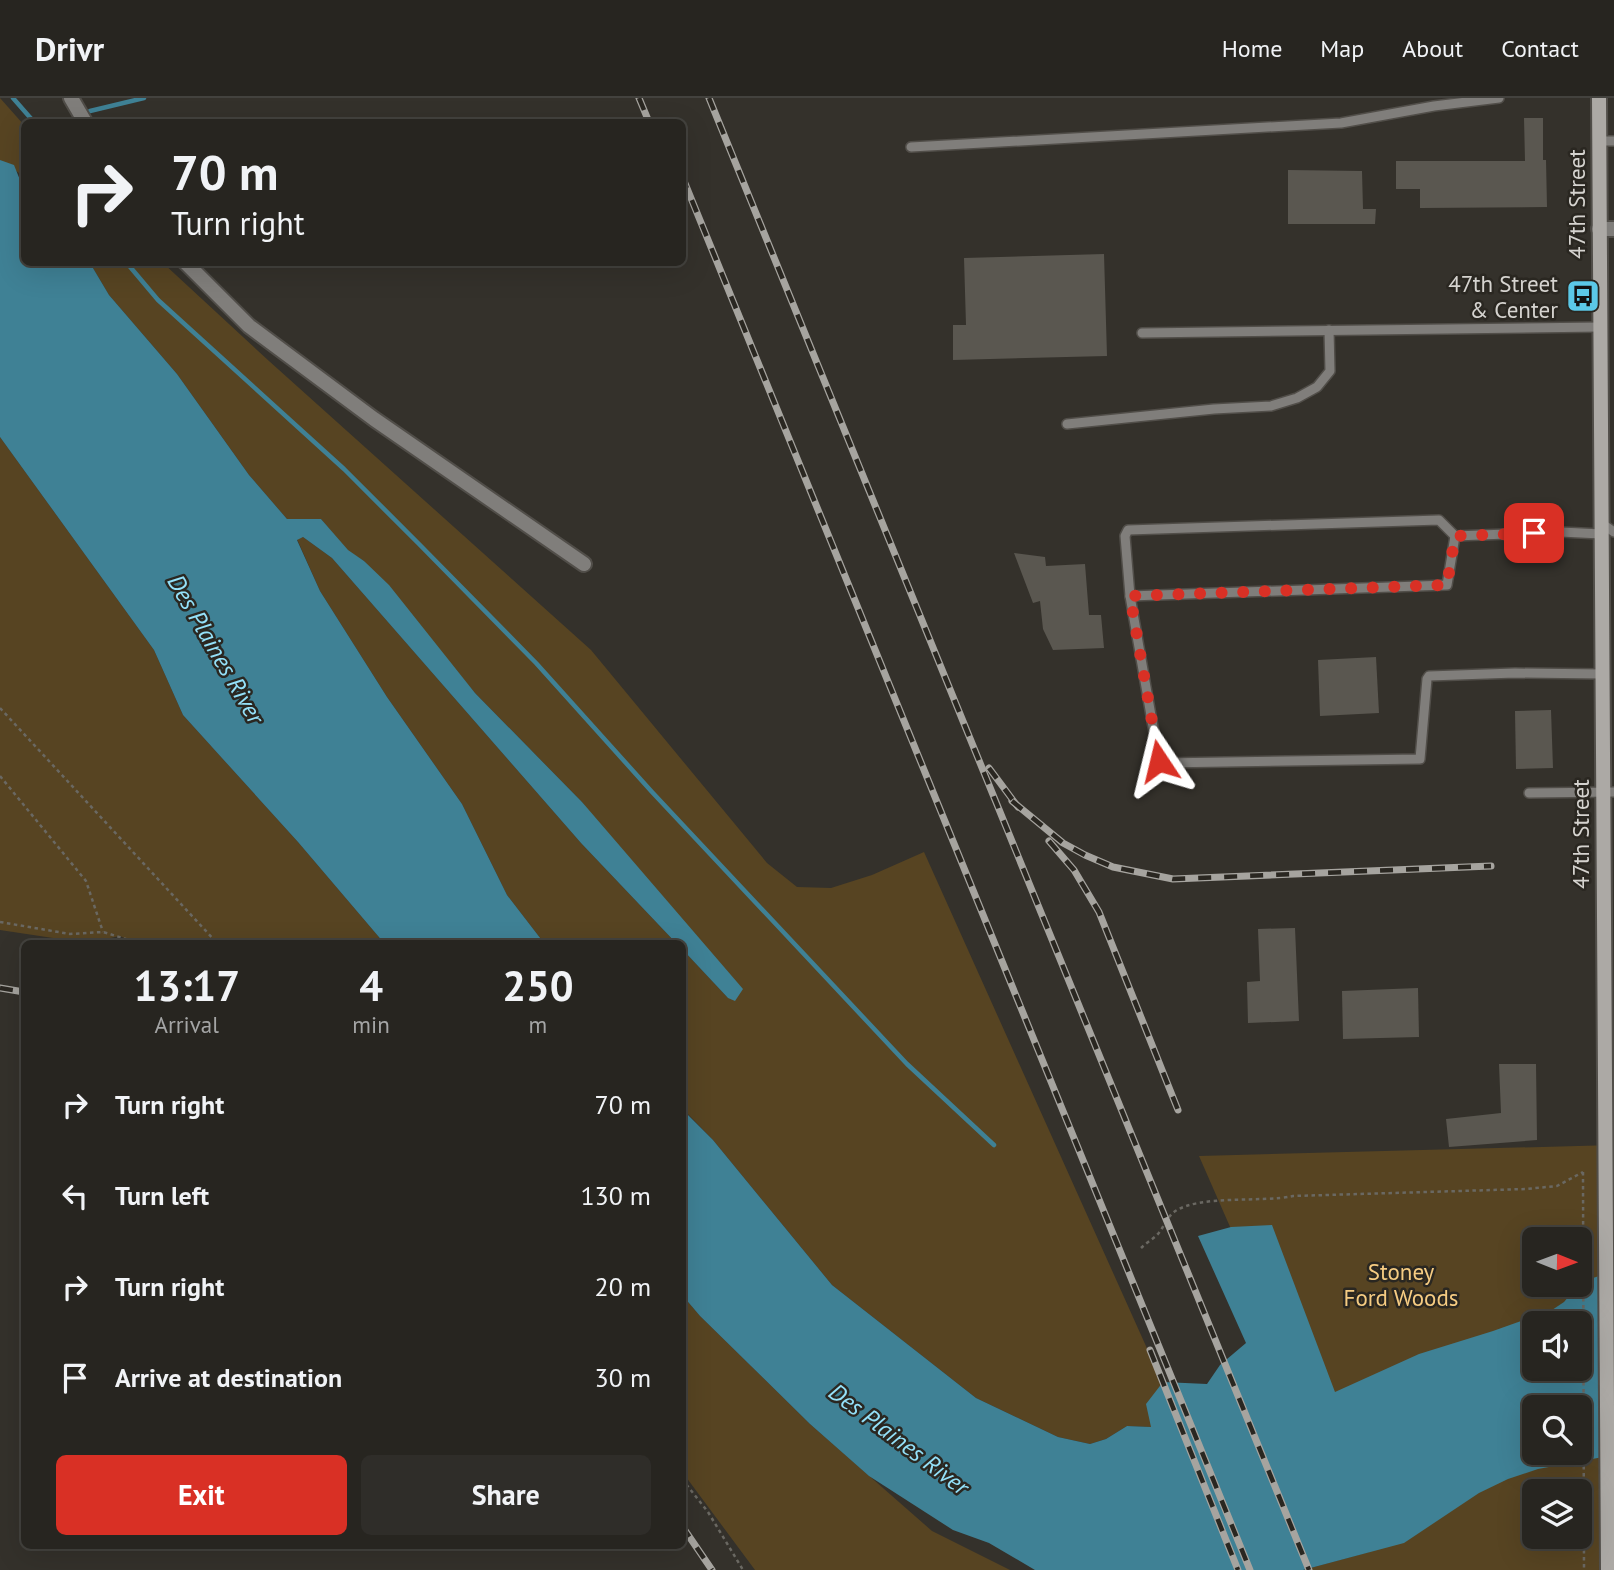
<!DOCTYPE html>
<html lang="en">
<head>
<meta charset="utf-8">
<style>
	body { margin:0; font-family:"PT Sans",sans-serif; background:#2f2d29; color:#f1f3f6; height:100vh; display:flex; flex-direction:column; font-size:26px; white-space:nowrap }
	* { box-sizing:border-box; margin:0 }
	p { font-size:23px; color:#a4a5a5 }
	.icon { flex:none; width:38px; height:38px; fill:none; stroke:currentColor; stroke-width:2; stroke-linecap:round; stroke-linejoin:round }
	.map { position:relative; flex:1; overflow:hidden }
	.details { position:absolute; left:21px; top:842px; width:665px; height:609px; display:flex; flex-direction:column; background:#272520; border-radius:10px; box-shadow:0 7px 28px #0002,0 0 0 2px #43423e }
	.details>* { flex:none }
	.guide { position:absolute; left:21px; top:21px; width:665px; height:147px; border-radius:10px; box-shadow:0 7px 28px #0002,0 0 0 2px #43423e; background:#272520; color:#f1f3f6; overflow:hidden }
	.needle { width:46px; rotate:91deg }
	.fabs { position:absolute; left:1522px; top:1129px; display:grid; gap:14px }
	.fabs a { display:grid; place-items:center; width:70px; height:70px; border-radius:10px; background:#272520; box-shadow:0 7px 28px #0002,0 0 0 2px #43423e; font-size:35px }
	.pin { position:absolute; display:grid; place-items:center; width:60px; height:60px; color:#fff; margin:-30px; border-radius:14px; box-shadow:0 4px 10px #0006 }
	.me { position:absolute; width:77px; margin:-38px; rotate:350deg; stroke-linejoin:round; filter:drop-shadow(0 0 5px #0008) }
	.turn { display:flex; align-items:center; gap:24px; height:147px; padding:0 35px; font-size:32px }
	.turn .icon { width:91px; height:91px; stroke-width:2.5 }
	.turn b { display:block; font-size:49px; line-height:60px }
	.eta { display:flex; justify-content:space-evenly; align-items:center; height:119px; text-align:center }
	.eta b { font-size:42px; font-weight:600; line-height:49px }
	.button { display:flex; gap:14px; margin-top:auto; padding:14px 35px }
	.button a { flex:1; height:80px; border-radius:10px; background:#d93025; color:#fff; font-size:28px; font-weight:600; line-height:80px; text-align:center }
	.button a+a { background:#2f2d29; color:#f1f3f6 }
	ul { padding:0; list-style:none }
	li { display:flex; align-items:center; gap:21px; height:91px; padding:0 35px }
	li div { flex:1 }
	li b { display:block; font-size:26px }
	li em { font-style:normal }
	header { display:flex; align-items:center; gap:42px; box-sizing:border-box; height:98px; padding:0 35px; background:#272520; border-bottom:2px solid #43423e }
	header strong { font-size:33px }
	nav { display:flex; gap:38px; margin-inline-start:auto; font-size:24px }
	.map>svg:first-child { display:block }
	.green { fill:#574422; fill-rule:evenodd }
	.water { fill:#3f8195; fill-rule:evenodd }
	.lines { fill:none; stroke-linecap:round; stroke-linejoin:round }
	.stream { stroke:#3f8195; stroke-width:4.5 }
	.building { fill:#5a5750 }
	.lane-casing { stroke:#514e49; stroke-width:12 }
	.street-casing { stroke:#514e49; stroke-width:18 }
	.secondary-casing { stroke:#514e49; stroke-width:18 }
	.path { stroke:#6a6862; stroke-width:2.5; stroke-dasharray:3.5 3.5; stroke-linecap:butt }
	.lane { stroke:#807e7b; stroke-width:9 }
	.street { stroke:#807e7b; stroke-width:14 }
	.secondary { stroke:#aca9a5; stroke-width:14 }
	.rail-casing { stroke:#a6a49f; stroke-width:7 }
	.rail { stroke:#2a2721; stroke-width:4.5; stroke-dasharray:13; stroke-linecap:butt }
	.route { stroke:#d93025; stroke-width:12; stroke-dasharray:0 21.6 }
	.labels { text-anchor:middle; dominant-baseline:central; stroke-width:5; stroke-linejoin:round; paint-order:stroke }
	.street-label { font-size:23px; fill:#d5d3cf; stroke:#2a2721 }
	.poi-label { font-size:23px; fill:#d5d3cf; stroke:#2a2721; text-anchor:end }
	.park-label { font-size:23px; fill:#f6cc82; stroke:#2a2721 }
	.water-label { font-size:24px; font-style:italic; fill:#94e1f9; stroke:#2a2721 }
</style>
</head>
<body>
<header>
<strong>Drivr</strong>
<nav><a>Home</a><a>Map</a><a>About</a><a>Contact</a></nav>
</header>
<div class="map">
<svg width="1614" height="1472" viewBox="0 0 1614 1472">
	<rect width="100%" height="100%" fill="#34312b"/>
	<g class="green">
		<path d="M 0,0 L 24,27 L 24,92 L 21,88 L 19,75 L 0,62 Z"/>
		<path d="M 90,165 L 163,165 L 269,263 L 591,552 L 767,765 L 797,789 L 831,790 L 872,777 L 924,754 L 1181,1326 L 1151,1329 L 1127,1328 L 1106,1341 L 1090,1346 L 1058,1339 L 976,1300 L 832,1187 L 713,1042 L 683,1011 L 683,852 L 728,900 L 582,704 L 475,595 L 364,463 L 348,453 L 321,421 L 287,421 L 249,377 L 177,276 L 109,197 Z"/>
		<path d="M 0,339 L 154,552 L 183,617 L 298,744 L 384,845 L 135,845 L 120,838 L 86,845 L 0,832 Z"/>
		<path d="M 303,439 L 332,460 L 581,745 L 676,845 L 544,845 L 507,797 L 462,706 L 387,599 L 320,493 L 297,441 Z"/>
		<path d="M 1614,1047 L 1614,1472 L 1303,1472 L 1369,1454 L 1337,1373 L 1199,1058 ZM 1535,1141 L 1580,1141 L 1580,1186 L 1535,1186 ZM 1535,1225 L 1580,1225 L 1580,1270 L 1535,1270 ZM 1535,1309 L 1580,1309 L 1580,1354 L 1535,1354 ZM 1535,1393 L 1580,1393 L 1580,1438 L 1535,1438 Z"/>
		<path d="M 683,1198 L 700,1218 L 810,1326 L 932,1433 L 1010,1472 L 755,1472 L 683,1375 Z"/>
	</g>
	<g class="water">
		<path d="M 0,62 L 14,67 L 24,92 L 24,164 L 90,165 L 109,197 L 177,276 L 249,377 L 287,421 L 321,421 L 348,452 L 364,463 L 389,487 L 475,595 L 582,704 L 743,891 L 735,903 L 728,900 L 683,852 L 682,845 L 676,845 L 581,745 L 332,460 L 303,439 L 297,442 L 320,493 L 387,599 L 462,706 L 507,797 L 544,845 L 384,845 L 298,744 L 183,617 L 154,552 L 0,339 Z"/>
		<path d="M 682,1011 L 713,1042 L 832,1187 L 976,1300 L 1058,1339 L 1090,1346 L 1106,1341 L 1127,1328 L 1151,1329 L 1146,1306 L 1163,1284 L 1207,1286 L 1220,1267 L 1246,1245 L 1198,1138 L 1231,1129 L 1272,1127 L 1335,1294 L 1419,1256 L 1493,1233 L 1552,1212 L 1564,1204 L 1581,1184 L 1614,1173 L 1614,1357 L 1538,1371 L 1508,1381 L 1479,1395 L 1404,1445 L 1303,1472 L 1035,1472 L 989,1445 L 953,1432 L 869,1378 L 810,1326 L 700,1218 L 683,1198 ZM 1535,1225 L 1580,1225 L 1580,1270 L 1535,1270 ZM 1535,1309 L 1580,1309 L 1580,1354 L 1535,1354 Z"/>
	</g>
	<g class="lines">
		<g class="stream">
			<path d="M 13,0 L 34,24"/>
			<path d="M 90,13 L 144,0"/>
			<path d="M 126,164 L 158,202 L 344,371 L 418,445 L 536,565 L 652,694 L 907,966 L 994,1047"/>
		</g>
	</g>
	<g class="building">
		<path d="M 1524,20 L 1543,20 L 1543,62 L 1546,62 L 1547,109 L 1420,110 L 1420,91 L 1396,91 L 1396,63 L 1525,63 Z"/>
		<path d="M 1288,72 L 1362,73 L 1363,111 L 1376,111 L 1375,126 L 1288,126 Z"/>
		<path d="M 1104,156 L 1107,258 L 953,262 L 953,227 L 966,227 L 964,160 Z"/>
		<path d="M 1014,455 L 1045,459 L 1046,468 L 1085,466 L 1089,517 L 1101,517 L 1104,550 L 1053,552 L 1043,531 L 1040,503 L 1033,505 Z"/>
		<path d="M 1376,559 L 1379,615 L 1320,618 L 1318,562 Z"/>
		<path d="M 1551,612 L 1553,670 L 1516,671 L 1515,613 Z"/>
		<path d="M 1295,830 L 1299,923 L 1248,925 L 1247,884 L 1260,883 L 1258,831 Z"/>
		<path d="M 1418,890 L 1419,939 L 1343,941 L 1342,893 Z"/>
		<path d="M 1499,966 L 1536,966 L 1537,1042 L 1449,1049 L 1446,1021 L 1501,1015 Z"/>
	</g>
	<g class="lines">
		<defs>
			<g id="lane">
				<path d="M 1599,43 L 1614,43"/>
				<path d="M 911,49 L 1341,25 L 1434,8 L 1499,0"/>
				<path d="M 1142,235 L 1600,229"/>
				<path d="M 1067,326 L 1214,311 L 1271,308 L 1297,300 L 1317,289 L 1330,273 L 1329,232"/>
				<path d="M 1601,425 L 1614,434"/>
				<path d="M 1601,436 L 1561,434 L 1455,438 L 1439,422 L 1128,432 L 1125,438 L 1130,498 L 1159,663 L 1163,665 L 1420,661 L 1427,581 L 1429,578 L 1515,575 L 1602,576"/>
				<path d="M 1130,498 L 1447,487 L 1455,438"/>
				<path d="M 1529,695 L 1614,694"/>
			</g>
			<g id="street">
				<path d="M 71,0 L 85,24"/>
				<path d="M 1599,131 L 1614,131"/>
				<path d="M 185,164 L 249,228 L 374,321 L 584,466"/>
			</g>
			<path id="secondary" d="M 1599,0 L 1608,1472"/>
		</defs>
		<use href="#lane" class="lane-casing"/>
		<use href="#street" class="street-casing"/>
		<use href="#secondary" class="secondary-casing"/>
		<g class="path">
			<path d="M 0,610 L 217,845"/>
			<path d="M 0,678 L 86,783 L 103,834"/>
			<path d="M 0,824 L 70,836 L 103,834 L 139,845"/>
			<path d="M 1583,1074 L 1584,1472"/>
			<path d="M 1141,1150 C 1146,1145 1153,1141 1158,1136 C 1164,1129 1167,1119 1174,1114 C 1199,1096 1262,1105 1293,1098 L 1526,1091 L 1557,1088 L 1583,1074"/>
			<path d="M 682,1381 L 708,1414 L 743,1472"/>
		</g>
		<use href="#lane" class="lane"/>
		<use href="#street" class="street"/>
		<use href="#secondary" class="secondary"/>
		<defs>
			<g id="rail">
				<path d="M 639,0 L 649,24"/>
				<path d="M 709,0 L 1309,1472"/>
				<path d="M 682,78 L 1250,1472"/>
				<path d="M 989,670 L 1018,709"/>
				<path d="M 1012,703 L 1063,745 L 1085,757 L 1113,769 L 1173,781 L 1491,768"/>
				<path d="M 1049,743 L 1074,772 L 1099,814 L 1178,1012"/>
				<path d="M 0,890 L 24,894"/>
				<path d="M 1150,1252 L 1238,1472"/>
				<path d="M 682,1428 L 712,1472"/>
			</g>
		</defs>
		<use href="#rail" class="rail-casing"/>
		<use href="#rail" class="rail"/>
	</g>
	<g class="lines">
		<path class="route" d="M 1159,663 L 1130,498 L 1447,487 L 1455,438 L 1534,435"/>
	</g>
	<defs>
		<symbol id="bus-square" viewBox="-11 -11 22 22"><rect x="-9" y="-9" width="18" height="18" rx="4" fill="#5bc8e7" stroke="#2a2721"/><path d="M-5-6H5V4H4V6H2V4H-2V6H-4V4H-5ZM-3.5-4V0h7V-4ZM-3.5 1.2v1.5H-2V1.2ZM2 1.2v1.5H3.5V1.2Z" fill="#111"/></symbol>
	</defs>
	<g fill-rule="evenodd">
		<use href="#bus-square" x="1564" y="179" width="38" height="38"/>
	</g>
	<g class="labels">
		<g class="street-label">
			<text transform="translate(1576 106) rotate(-90)">47th Street</text>
			<text transform="translate(1580 736) rotate(-90)">47th Street</text>
		</g>
		<g class="poi-label">
			<text x="1558" y="185">47th Street<tspan x="1558" dy="26">&amp; Center</tspan></text>
		</g>
		<g class="park-label">
			<text x="1401" y="1173">Stoney<tspan x="1401" dy="26">Ford Woods</tspan></text>
		</g>
		<g class="water-label">
			<text transform="translate(216 551) rotate(60)">Des Plaines River</text>
			<text transform="translate(899 1341) rotate(37)">Des Plaines River</text>
		</g>
	</g>
</svg>
<div class="fabs">
<a><svg class="needle" viewBox="-14 -14 28 28"><path d="M0-13l5 13h-10z" fill="#e53935"/><path d="M0 13l5-13h-10z" fill="#a4a5a5"/></svg></a>
<a><svg class="icon" aria-label="sound" viewBox="0 0 24 24"><path d="M4 9h4l5-4v14l-5-4H4zM17 9q2 3 0 6"/></svg></a>
<a><svg class="icon" aria-label="search" viewBox="0 0 24 24"><circle cx="10" cy="10" r="6"/><path d="M15 15l6 6"/></svg></a>
<a><svg class="icon" aria-label="layers" viewBox="0 0 24 24"><path d="M12 4l9 5-9 5-9-5zM3 14l9 5 9-5"/></svg></a>
</div>
<div class="pin" style="left:1534px;top:435px;background:#d93025"><svg class="icon" aria-label="arrive" viewBox="0 0 24 24"><path d="M6 21V4h12l-3 4 3 4H6"/></svg></div>
<svg class="me" style="left:1159px;top:663px" viewBox="-20 -20 40 40"><path d="M0-17L14 15 0 8-14 15z" fill="#d93025" stroke="#fff" stroke-width="4"/></svg>
<div class="guide">
<div class="turn"><svg class="icon" aria-label="right" viewBox="0 0 24 24"><path d="M7 20v-9h11M14 6l5 5-5 5"/></svg><div><b>70 m</b>Turn right</div></div>
</div>
<section class="details">
<div class="eta">
<div><b>13:17</b><p>Arrival</p></div>
<div><b>4</b><p>min</p></div>
<div><b>250</b><p>m</p></div>
</div>
<ul>
<li><svg class="icon" aria-label="right" viewBox="0 0 24 24"><path d="M7 20v-9h11M14 6l5 5-5 5"/></svg><div><b>Turn right</b></div><em>70 m</em></li>
<li><svg class="icon" aria-label="left" viewBox="0 0 24 24"><path d="M17 20v-9H6M10 6l-5 5 5 5"/></svg><div><b>Turn left</b></div><em>130 m</em></li>
<li><svg class="icon" aria-label="right" viewBox="0 0 24 24"><path d="M7 20v-9h11M14 6l5 5-5 5"/></svg><div><b>Turn right</b></div><em>20 m</em></li>
<li><svg class="icon" aria-label="arrive" viewBox="0 0 24 24"><path d="M6 21V4h12l-3 4 3 4H6"/></svg><div><b>Arrive at destination</b></div><em>30 m</em></li>
</ul>
<div class="button"><a>Exit</a><a>Share</a></div>
</section>
</div>
</body>
</html>
